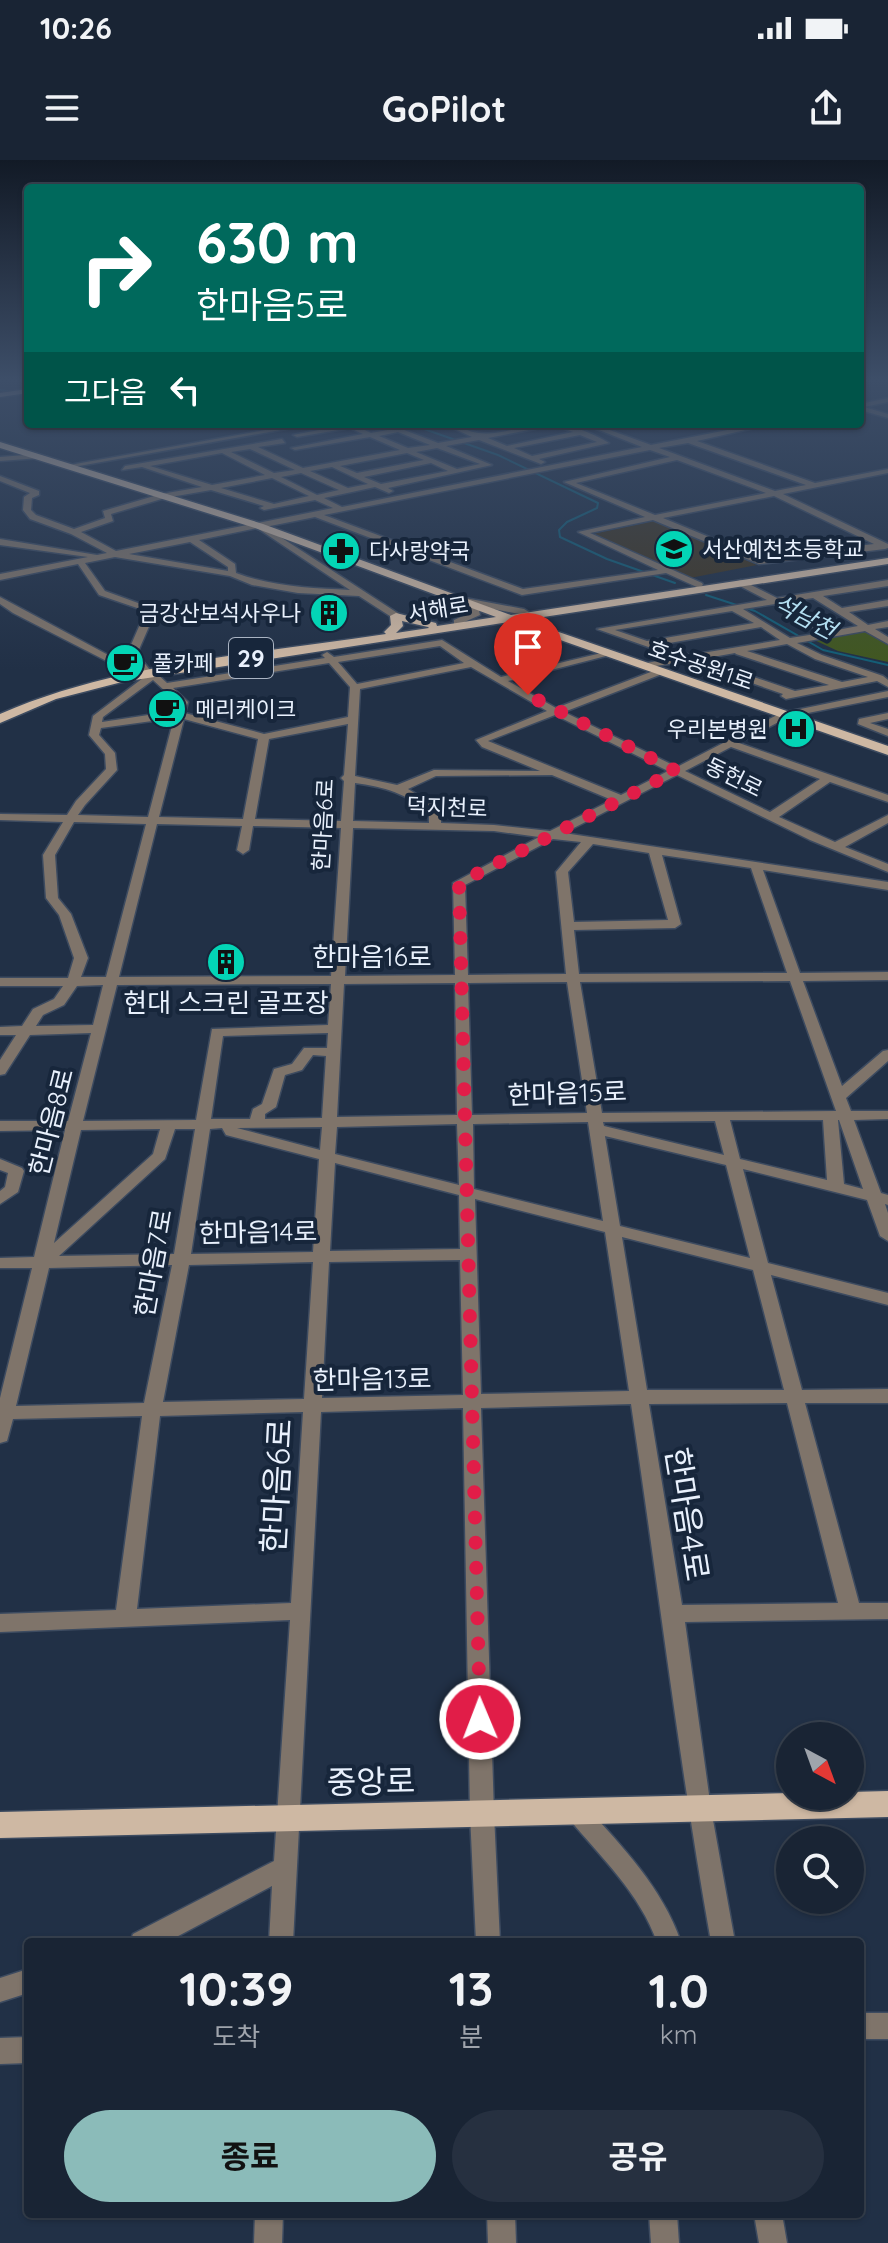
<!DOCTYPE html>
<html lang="ko">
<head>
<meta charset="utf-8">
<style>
	body { margin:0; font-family:Quicksand,"Noto Sans KR",sans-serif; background:#263040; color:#f1f3f6; height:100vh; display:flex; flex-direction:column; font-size:30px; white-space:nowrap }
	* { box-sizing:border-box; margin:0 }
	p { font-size:26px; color:#9fa4ac }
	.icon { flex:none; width:44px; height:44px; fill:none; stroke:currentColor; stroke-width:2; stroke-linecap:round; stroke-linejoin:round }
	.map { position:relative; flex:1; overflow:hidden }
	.details { position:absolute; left:24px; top:1778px; width:840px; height:280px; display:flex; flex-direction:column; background:#192434; border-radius:8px; box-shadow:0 2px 6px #0004,0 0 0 2px #37414f }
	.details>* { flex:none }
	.banner { position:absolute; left:24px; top:24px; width:840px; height:244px; border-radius:8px; box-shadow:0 2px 6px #0004,0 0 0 2px #37414f; background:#00695c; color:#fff; overflow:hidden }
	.needle { width:52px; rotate:139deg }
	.buttons { position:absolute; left:776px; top:1562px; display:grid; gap:16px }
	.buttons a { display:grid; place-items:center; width:88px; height:88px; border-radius:50%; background:#192434; box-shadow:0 2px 6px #0004,0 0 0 2px #37414f; font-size:40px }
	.pin { position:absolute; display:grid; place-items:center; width:68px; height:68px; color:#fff; margin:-82px -34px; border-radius:50% 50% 50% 0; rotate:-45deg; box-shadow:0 0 8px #0007 }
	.pin .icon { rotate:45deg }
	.me { position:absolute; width:88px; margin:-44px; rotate:359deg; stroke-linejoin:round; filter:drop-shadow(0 0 6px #0008) }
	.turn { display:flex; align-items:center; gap:28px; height:168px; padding:0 40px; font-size:36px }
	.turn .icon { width:104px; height:104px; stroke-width:2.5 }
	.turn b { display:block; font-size:56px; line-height:68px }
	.then { display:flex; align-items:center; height:76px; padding:0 40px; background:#0003; gap:16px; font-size:30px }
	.eta { display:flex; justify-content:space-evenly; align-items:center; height:136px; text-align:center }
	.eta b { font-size:48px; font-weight:700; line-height:56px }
	.primary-button { display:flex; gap:16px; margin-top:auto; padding:16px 40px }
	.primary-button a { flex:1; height:92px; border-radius:48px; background:#8bbbb9; color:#111; font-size:32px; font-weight:700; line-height:92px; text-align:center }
	.primary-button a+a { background:#263040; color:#f1f3f6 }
	.status { display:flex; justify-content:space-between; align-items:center; height:56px; padding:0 40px; background:#192434; direction:ltr }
	.status svg { height:22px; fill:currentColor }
	header { display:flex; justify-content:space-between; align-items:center; height:104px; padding:0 40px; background:#192434; font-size:36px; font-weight:700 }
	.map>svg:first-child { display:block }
	.education { fill:#3f3625 }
	.green { fill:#41571f }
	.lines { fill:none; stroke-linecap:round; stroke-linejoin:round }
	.stream { stroke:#135e77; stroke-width:2 }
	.minor-casing { stroke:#3d4b60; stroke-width:3 }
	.major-casing { stroke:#3d4b60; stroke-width:3 }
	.minor { fill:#7f746a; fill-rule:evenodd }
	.major { fill:#ceb8a3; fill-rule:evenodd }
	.route { stroke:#e11d48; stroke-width:14; stroke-dasharray:0 25.2 }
	.labels { text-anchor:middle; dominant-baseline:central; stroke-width:8; stroke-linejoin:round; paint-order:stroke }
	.far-poi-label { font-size:22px; fill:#e9f1fd; stroke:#17263b; text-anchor:start }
	.far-street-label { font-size:22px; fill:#e9f1fd; stroke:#17263b }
	.far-water-label { font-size:24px; font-style:italic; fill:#b4dff2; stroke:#17263b }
	.shield { fill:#17263b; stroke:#aab4c3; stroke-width:2 }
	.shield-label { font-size:24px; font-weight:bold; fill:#e9f1fd }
	.street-label { font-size:26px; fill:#e9f1fd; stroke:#17263b }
	.poi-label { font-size:26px; fill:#e9f1fd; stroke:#17263b }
	.near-street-label { font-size:32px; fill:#e9f1fd; stroke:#17263b }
</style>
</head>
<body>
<div class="status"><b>10:26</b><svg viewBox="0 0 49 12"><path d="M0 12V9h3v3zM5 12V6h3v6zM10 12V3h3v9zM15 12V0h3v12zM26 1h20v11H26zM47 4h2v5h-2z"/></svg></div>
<header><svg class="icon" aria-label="menu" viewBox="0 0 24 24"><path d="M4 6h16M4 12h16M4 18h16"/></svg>GoPilot<svg class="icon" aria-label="share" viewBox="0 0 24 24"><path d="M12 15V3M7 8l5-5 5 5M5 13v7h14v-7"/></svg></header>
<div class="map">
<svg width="888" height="2083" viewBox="0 0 888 2083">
	<rect width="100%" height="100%" fill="#213046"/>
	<path class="education" d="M 655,361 L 757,405 L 690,418 L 593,374 Z"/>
	<path class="green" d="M 865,470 L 888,484 L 888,502 L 838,491 L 812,479 Z"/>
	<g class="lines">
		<g class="stream">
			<path d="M 0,230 L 14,232"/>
			<path d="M 410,264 L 498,295 L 598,343 L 597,348 L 567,362 L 559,370 L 560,377 L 607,399 L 675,423"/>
			<path d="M 706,435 L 755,451 L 823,490 L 888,505"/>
		</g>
		<defs>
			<g id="minor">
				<path d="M 888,238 L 888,242 L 864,247 L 888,254 L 888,258 L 860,250 L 860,244 Z"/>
				<path d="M 299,264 L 314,264 L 68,308 L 64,306 Z"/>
				<path d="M 350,264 L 360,264 L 358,267 L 371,273 L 399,268 L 438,283 L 472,277 L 444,264 L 460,267 L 491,264 L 467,270 C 492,280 517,266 542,264 C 565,262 589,271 609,283 L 539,299 L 545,302 L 541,304 L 479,280 L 446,286 L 492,305 L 388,328 L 393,331 L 389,333 L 375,327 L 324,338 L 342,347 L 642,287 L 584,264 L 593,264 L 651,285 L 758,264 L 772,264 L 697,281 L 815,323 L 888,309 L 888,313 L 783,334 L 888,384 L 888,388 L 885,389 L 759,404 L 653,360 L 590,373 L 702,423 L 703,425 L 699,428 L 666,413 L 522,435 L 315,357 L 265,367 L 399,454 L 399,458 L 393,458 L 359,436 L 298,433 L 252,425 L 230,416 L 115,397 L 85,403 L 105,431 L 149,447 L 151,462 L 137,494 L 150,510 L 154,511 L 167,523 L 325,498 L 322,495 L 327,492 L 334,497 L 442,480 L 501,517 L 610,491 L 610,495 L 508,521 L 556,548 L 656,510 L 662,510 L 662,514 L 564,552 L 677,607 L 781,553 L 888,531 L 888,537 L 788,557 L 739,583 L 888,635 L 888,642 L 830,622 L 779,657 L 835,682 L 888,655 L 888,663 L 845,687 L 888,704 L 888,712 L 810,680 L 677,615 L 564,673 L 888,722 L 888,730 L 763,710 L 800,813 L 888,812 L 888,820 L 803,821 L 842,926 L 883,891 L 888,890 L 888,901 L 846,938 L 851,951 L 888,951 L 888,959 L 854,960 L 881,1033 L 888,1035 L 888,1045 L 885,1044 L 888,1053 L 888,1081 L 880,1076 L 867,1040 L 743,1009 L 768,1103 L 888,1133 L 888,1145 L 771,1115 L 802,1230 L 888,1229 L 888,1243 L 805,1243 L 859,1443 L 888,1443 L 888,1459 L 685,1462 L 711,1649 L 735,1782 L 711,1782 C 679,1603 658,1423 631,1244 L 481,1248 L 494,1654 L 500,1782 L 476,1782 L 470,1654 L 463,1248 L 321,1252 L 293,1782 L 269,1782 L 272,1726 L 167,1782 L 130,1782 L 133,1774 L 274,1701 L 290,1460 L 0,1472 L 0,1454 L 116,1450 L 142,1256 L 13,1259 L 7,1281 L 0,1283 L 0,1238 L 32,1108 L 0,1108 L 0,1098 L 34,1097 L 65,970 L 0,971 L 0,961 L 68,961 L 91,873 L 30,875 L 5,914 L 0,915 L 0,900 L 16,875 L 0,875 L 0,867 L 22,866 L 33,849 L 54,839 L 63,826 L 0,826 L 0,818 L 68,818 L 74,798 L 59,755 L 46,738 L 43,695 L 63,662 L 0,660 L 0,654 L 67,655 L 76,641 L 106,609 L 105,594 L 89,575 L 93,556 L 147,515 L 127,494 L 141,462 L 140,449 L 99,435 L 78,404 L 0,420 L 0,414 L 88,397 L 0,385 L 0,379 L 97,395 L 107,393 L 71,374 L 30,359 L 23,350 L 24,337 L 30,333 L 0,321 L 0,316 L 39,331 L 39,335 L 32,338 L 31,350 L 36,355 L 74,369 L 105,358 L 103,351 L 161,334 L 202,327 L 142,307 L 122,310 L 125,306 L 282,279 L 285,283 L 258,287 L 303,308 L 400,290 L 370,277 L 295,290 L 291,288 L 363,274 L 350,268 L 297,277 L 293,275 ZM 555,265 L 573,272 L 507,286 L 488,278 ZM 398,272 L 430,285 L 408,288 L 379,276 ZM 580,275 L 597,282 L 532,296 L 514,288 ZM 688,283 L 806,325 L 775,331 L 659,288 ZM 437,288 L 480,304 L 457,309 L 416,292 ZM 250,289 L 295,310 L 274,313 L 231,292 ZM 650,290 L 670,297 L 564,322 L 645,357 L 578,372 L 658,410 L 523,429 L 324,355 ZM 222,293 L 265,315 L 212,325 L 150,306 ZM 407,293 L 424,300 L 357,313 L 340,306 ZM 677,300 L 766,333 L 655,355 L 576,323 ZM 431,303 L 448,311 L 381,324 L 364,317 ZM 332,307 L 368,324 L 348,328 L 310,311 ZM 301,313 L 339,330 L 317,335 L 281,317 ZM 272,318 L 309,336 L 274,344 L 221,328 ZM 211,330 L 264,346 L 260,348 L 264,350 L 315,340 L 333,348 L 116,391 L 81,372 L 113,361 L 111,354 L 165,338 ZM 774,336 L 874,384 L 760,398 L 663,358 ZM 257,368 L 350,430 C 311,428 273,427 236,413 L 235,404 L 199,380 ZM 190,382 L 228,407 L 228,411 L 129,394 ZM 440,486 L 464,503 L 357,524 L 338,502 ZM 329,503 L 350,527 L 348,557 L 264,574 L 185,553 L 188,542 L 173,528 ZM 471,507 L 547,551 L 476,580 L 482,587 L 540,611 L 434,610 L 397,625 L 355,616 L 360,529 ZM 153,520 L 178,543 L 175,551 L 102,562 L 103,557 ZM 555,555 L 668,611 L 621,635 L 488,581 ZM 174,558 L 148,657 L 78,655 L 85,645 L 117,610 L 115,593 L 99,575 L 101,568 ZM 184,559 L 258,579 L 243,659 L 159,657 ZM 348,564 L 344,615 L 341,618 L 344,621 L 341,661 L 255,659 L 269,579 ZM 731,587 L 820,619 L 770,652 L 685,611 ZM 552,615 L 612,640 L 550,671 L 494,665 L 441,663 L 441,654 L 431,643 L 408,629 L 436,616 ZM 355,623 C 383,627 409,633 429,655 L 429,663 L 353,661 ZM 74,662 L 146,664 L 106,817 L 81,817 L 88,798 L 71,754 L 58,738 L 55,695 ZM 157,664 L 242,666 L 237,690 L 243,694 L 249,690 L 253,666 L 341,668 L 331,816 L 119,817 ZM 353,668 L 494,671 L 539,677 L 453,723 L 455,815 L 345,816 ZM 553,679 L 581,682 L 556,712 L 566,814 L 468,815 L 465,725 ZM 593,684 L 649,693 L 668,760 L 574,762 L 568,712 ZM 662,695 L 751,708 L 787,813 L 579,814 L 574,770 L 675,768 L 681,764 ZM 790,821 L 836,951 L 602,953 L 580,822 ZM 567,822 L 587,953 L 472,955 L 468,823 ZM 455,823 L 457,955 L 337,957 L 344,824 ZM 331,824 L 328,865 L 212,869 L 196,960 L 83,961 L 117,825 ZM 103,825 L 93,865 L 36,866 L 43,855 L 64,845 L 77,826 ZM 328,873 L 327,888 L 304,888 L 292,904 L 274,909 L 262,944 L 253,949 L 250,959 L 211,959 L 223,876 ZM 313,895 L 326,896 L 322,958 L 265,959 L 265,954 L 276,947 L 285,915 L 302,910 ZM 730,960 L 823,960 L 827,1020 L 740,999 ZM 838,960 L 839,960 L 863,1029 L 844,1024 ZM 715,961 L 724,995 L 604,966 L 603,962 ZM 588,962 L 603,1061 L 474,1029 L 473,964 ZM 457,964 L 459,1025 L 335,994 L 337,967 ZM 322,967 L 320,990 L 237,968 ZM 222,968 L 226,975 L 319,999 L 313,1092 L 191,1094 L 210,969 ZM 160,969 L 153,994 L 54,1083 L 81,970 ZM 175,969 L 195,969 L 174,1094 L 59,1096 L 165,999 ZM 605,976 L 726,1005 L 750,1098 L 620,1066 ZM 335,1003 L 459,1035 L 460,1089 L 330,1091 ZM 475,1039 L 605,1072 L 629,1231 L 481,1234 ZM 622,1077 L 753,1110 L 784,1230 L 647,1230 ZM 460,1100 L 463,1235 L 322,1238 L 329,1102 ZM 313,1102 L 304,1239 L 163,1242 L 189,1105 ZM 172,1105 L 144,1243 L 16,1246 L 49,1108 ZM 787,1243 L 838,1443 L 682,1445 L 649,1244 ZM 303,1252 L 291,1443 L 137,1449 L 160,1256 Z"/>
				<path d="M 37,294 L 40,298 L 0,301 L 0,297 Z"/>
				<path d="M 741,420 L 777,438 L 888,420 L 888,426 L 823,436 L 842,448 L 888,440 L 888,446 L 849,452 L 868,465 L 888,461 L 888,467 L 875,469 L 888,477 L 888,484 L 865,471 L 797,483 L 822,495 L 883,516 L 888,520 L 888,527 L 877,521 L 786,539 L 781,536 L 783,534 L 689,501 L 642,508 L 642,504 L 677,497 L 597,469 L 767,440 L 738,425 L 738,421 ZM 813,438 L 858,466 L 832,471 L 785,442 ZM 775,444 L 822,473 L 790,478 L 743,449 ZM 732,451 L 754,463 L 647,481 L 615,470 ZM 761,467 L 780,480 L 690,495 L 658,485 ZM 787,484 L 815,499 L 868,517 L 842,522 L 747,491 ZM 735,493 L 736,494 L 829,525 L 795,531 L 701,499 Z"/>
				<path d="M 0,437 L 138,511 L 130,513 L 13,453 L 0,444 Z"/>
				<path d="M 465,438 L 524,449 L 529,452 L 524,455 L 478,446 L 480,455 L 460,464 L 454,464 L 454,460 L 472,452 L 460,443 Z"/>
				<path d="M 888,553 L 888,559 L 870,563 L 888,569 L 888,576 L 858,564 L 859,559 Z"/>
				<path d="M 0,999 L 22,1008 L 24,1011 L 18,1032 L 0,1044 L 0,1031 L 5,1027 L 8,1013 L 0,1010 Z"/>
				<path d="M 577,1642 L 585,1645 C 623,1688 662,1727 681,1782 L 657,1782 C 640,1734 601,1697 569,1659 L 565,1652 L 569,1645 Z"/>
				<path d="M 28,1809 L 28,1833 L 0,1842 L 0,1818 Z"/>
				<rect x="860" y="1853" width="28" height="26"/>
				<path d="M 28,1877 L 28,1903 L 0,1904 L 0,1878 Z"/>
				<path d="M 255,2054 L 283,2054 L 282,2083 L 254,2083 Z"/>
				<path d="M 487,2054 L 515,2054 L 516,2083 L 488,2083 Z"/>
				<path d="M 649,2054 L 677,2054 L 679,2083 L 651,2083 Z"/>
				<path d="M 754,2054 L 782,2054 L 787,2083 L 759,2083 Z"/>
			</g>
			<g id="major">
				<path d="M 28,229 L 28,233 L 0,237 L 0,233 Z"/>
				<path d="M 0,282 L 263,364 L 511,455 L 888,398 L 888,404 L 524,460 L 888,586 L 888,595 L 509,462 L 122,522 L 56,539 L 0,563 L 0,554 C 119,502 258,494 386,474 L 384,472 L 391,465 L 390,456 L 396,453 L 436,463 L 437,466 L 496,457 L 255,368 L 0,288 ZM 402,461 L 428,467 L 429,468 L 396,473 L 403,466 Z"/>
				<path d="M 888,1631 L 888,1657 L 0,1678 L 0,1652 L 790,1633 L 790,1636 L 850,1636 L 850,1632 Z"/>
			</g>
		</defs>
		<use href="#minor" class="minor-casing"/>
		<use href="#major" class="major-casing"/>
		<use href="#minor" class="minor"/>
		<use href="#major" class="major"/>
	</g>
	<linearGradient id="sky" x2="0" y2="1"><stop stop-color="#121a26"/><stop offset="0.43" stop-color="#3d4e68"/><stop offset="1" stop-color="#3d4e68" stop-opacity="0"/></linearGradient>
	<rect width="888" height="510" fill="url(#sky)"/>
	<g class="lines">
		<path class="route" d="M 480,1559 L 459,723 L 676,611 L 528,535"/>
	</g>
	<defs>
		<symbol id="school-disc" viewBox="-11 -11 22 22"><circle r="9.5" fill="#03d5b6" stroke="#17263b"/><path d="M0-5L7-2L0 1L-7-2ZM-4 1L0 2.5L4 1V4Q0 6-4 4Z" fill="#111"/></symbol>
		<symbol id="pharmacy-disc" viewBox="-11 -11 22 22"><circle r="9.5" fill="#03d5b6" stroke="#17263b"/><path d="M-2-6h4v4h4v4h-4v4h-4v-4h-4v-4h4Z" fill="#111"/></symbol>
		<symbol id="building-disc" viewBox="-11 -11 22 22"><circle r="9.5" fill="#03d5b6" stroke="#17263b"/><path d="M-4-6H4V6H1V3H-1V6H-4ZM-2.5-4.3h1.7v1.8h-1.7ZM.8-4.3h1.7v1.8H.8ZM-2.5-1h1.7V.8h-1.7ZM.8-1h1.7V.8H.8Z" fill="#111"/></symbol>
		<symbol id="cafe-disc" viewBox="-11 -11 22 22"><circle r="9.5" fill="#03d5b6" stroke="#17263b"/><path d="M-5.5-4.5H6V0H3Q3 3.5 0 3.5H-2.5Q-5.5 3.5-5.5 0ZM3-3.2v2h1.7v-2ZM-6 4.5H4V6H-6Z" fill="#111"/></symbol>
		<symbol id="hospital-disc" viewBox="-11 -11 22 22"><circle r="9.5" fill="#03d5b6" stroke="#17263b"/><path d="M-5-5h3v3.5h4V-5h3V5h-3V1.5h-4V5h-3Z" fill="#111"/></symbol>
	</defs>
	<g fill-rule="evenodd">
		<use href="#school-disc" x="652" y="367" width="44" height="44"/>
		<use href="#pharmacy-disc" x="319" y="369" width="44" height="44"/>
		<use href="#building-disc" x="307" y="431" width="44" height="44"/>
		<use href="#cafe-disc" x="103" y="481" width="44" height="44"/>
		<use href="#cafe-disc" x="145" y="527" width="44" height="44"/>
		<use href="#hospital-disc" x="774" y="547" width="44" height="44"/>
		<use href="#building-disc" x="204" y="780" width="44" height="44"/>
	</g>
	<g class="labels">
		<g class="far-poi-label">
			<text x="702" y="389">서산예천초등학교</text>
			<text x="369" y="391">다사랑약국</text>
			<text x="301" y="453" text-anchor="end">금강산보석사우나</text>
			<text x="153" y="503">풀카페</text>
			<text x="195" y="549">메리케이크</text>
			<text x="768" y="569" text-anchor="end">우리본병원</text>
		</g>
		<g class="far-street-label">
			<text transform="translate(438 449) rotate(-9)">서해로</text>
			<text transform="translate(701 505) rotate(19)">호수공원1로</text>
			<text transform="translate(734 617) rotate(26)">동헌로</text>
			<text transform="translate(447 647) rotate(2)">덕지천로</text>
			<text transform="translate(323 665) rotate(-87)">한마음6로</text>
		</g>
		<g class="far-water-label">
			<text transform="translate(805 456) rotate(28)">석남천</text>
		</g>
		<rect class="shield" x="229" y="478" width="44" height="40" rx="6"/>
		<g class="shield-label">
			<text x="251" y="498">29</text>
		</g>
		<g class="street-label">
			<text x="372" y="796">한마음16로</text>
			<text transform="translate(567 933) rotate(-2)">한마음15로</text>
			<text transform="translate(51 962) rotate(-76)">한마음8로</text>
			<text transform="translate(258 1072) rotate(-1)">한마음14로</text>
			<text transform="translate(153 1103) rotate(-80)">한마음7로</text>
			<text transform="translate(372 1219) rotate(-1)">한마음13로</text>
		</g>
		<g class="poi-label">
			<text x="226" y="842">현대 스크린 골프장</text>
		</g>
		<g class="near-street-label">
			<text transform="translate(276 1326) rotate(-87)">한마음6로</text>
			<text transform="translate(688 1354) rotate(81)">한마음4로</text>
			<text transform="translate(371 1621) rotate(-1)">중앙로</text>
		</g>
	</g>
</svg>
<div class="buttons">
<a><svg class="needle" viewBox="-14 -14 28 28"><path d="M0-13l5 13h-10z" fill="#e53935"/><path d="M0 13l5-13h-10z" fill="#9fa4ac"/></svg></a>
<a><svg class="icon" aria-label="search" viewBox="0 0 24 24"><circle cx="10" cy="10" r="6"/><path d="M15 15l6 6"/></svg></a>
</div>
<div class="pin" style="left:528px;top:535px;background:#d93025"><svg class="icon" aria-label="arrive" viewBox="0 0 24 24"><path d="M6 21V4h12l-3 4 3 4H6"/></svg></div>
<svg class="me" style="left:480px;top:1559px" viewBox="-20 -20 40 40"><circle r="17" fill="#e11d48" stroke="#fff" stroke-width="3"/><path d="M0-11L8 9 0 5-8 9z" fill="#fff"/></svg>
<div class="banner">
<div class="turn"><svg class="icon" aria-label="right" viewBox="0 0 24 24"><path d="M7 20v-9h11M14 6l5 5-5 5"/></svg><div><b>630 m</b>한마음5로</div></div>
<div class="then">그다음<svg class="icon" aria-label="left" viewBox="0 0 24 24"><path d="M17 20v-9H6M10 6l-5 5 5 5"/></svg></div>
</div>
<section class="details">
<div class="eta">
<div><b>10:39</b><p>도착</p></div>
<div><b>13</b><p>분</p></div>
<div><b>1.0</b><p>km</p></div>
</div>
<div class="primary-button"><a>종료</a><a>공유</a></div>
</section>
</div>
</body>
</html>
